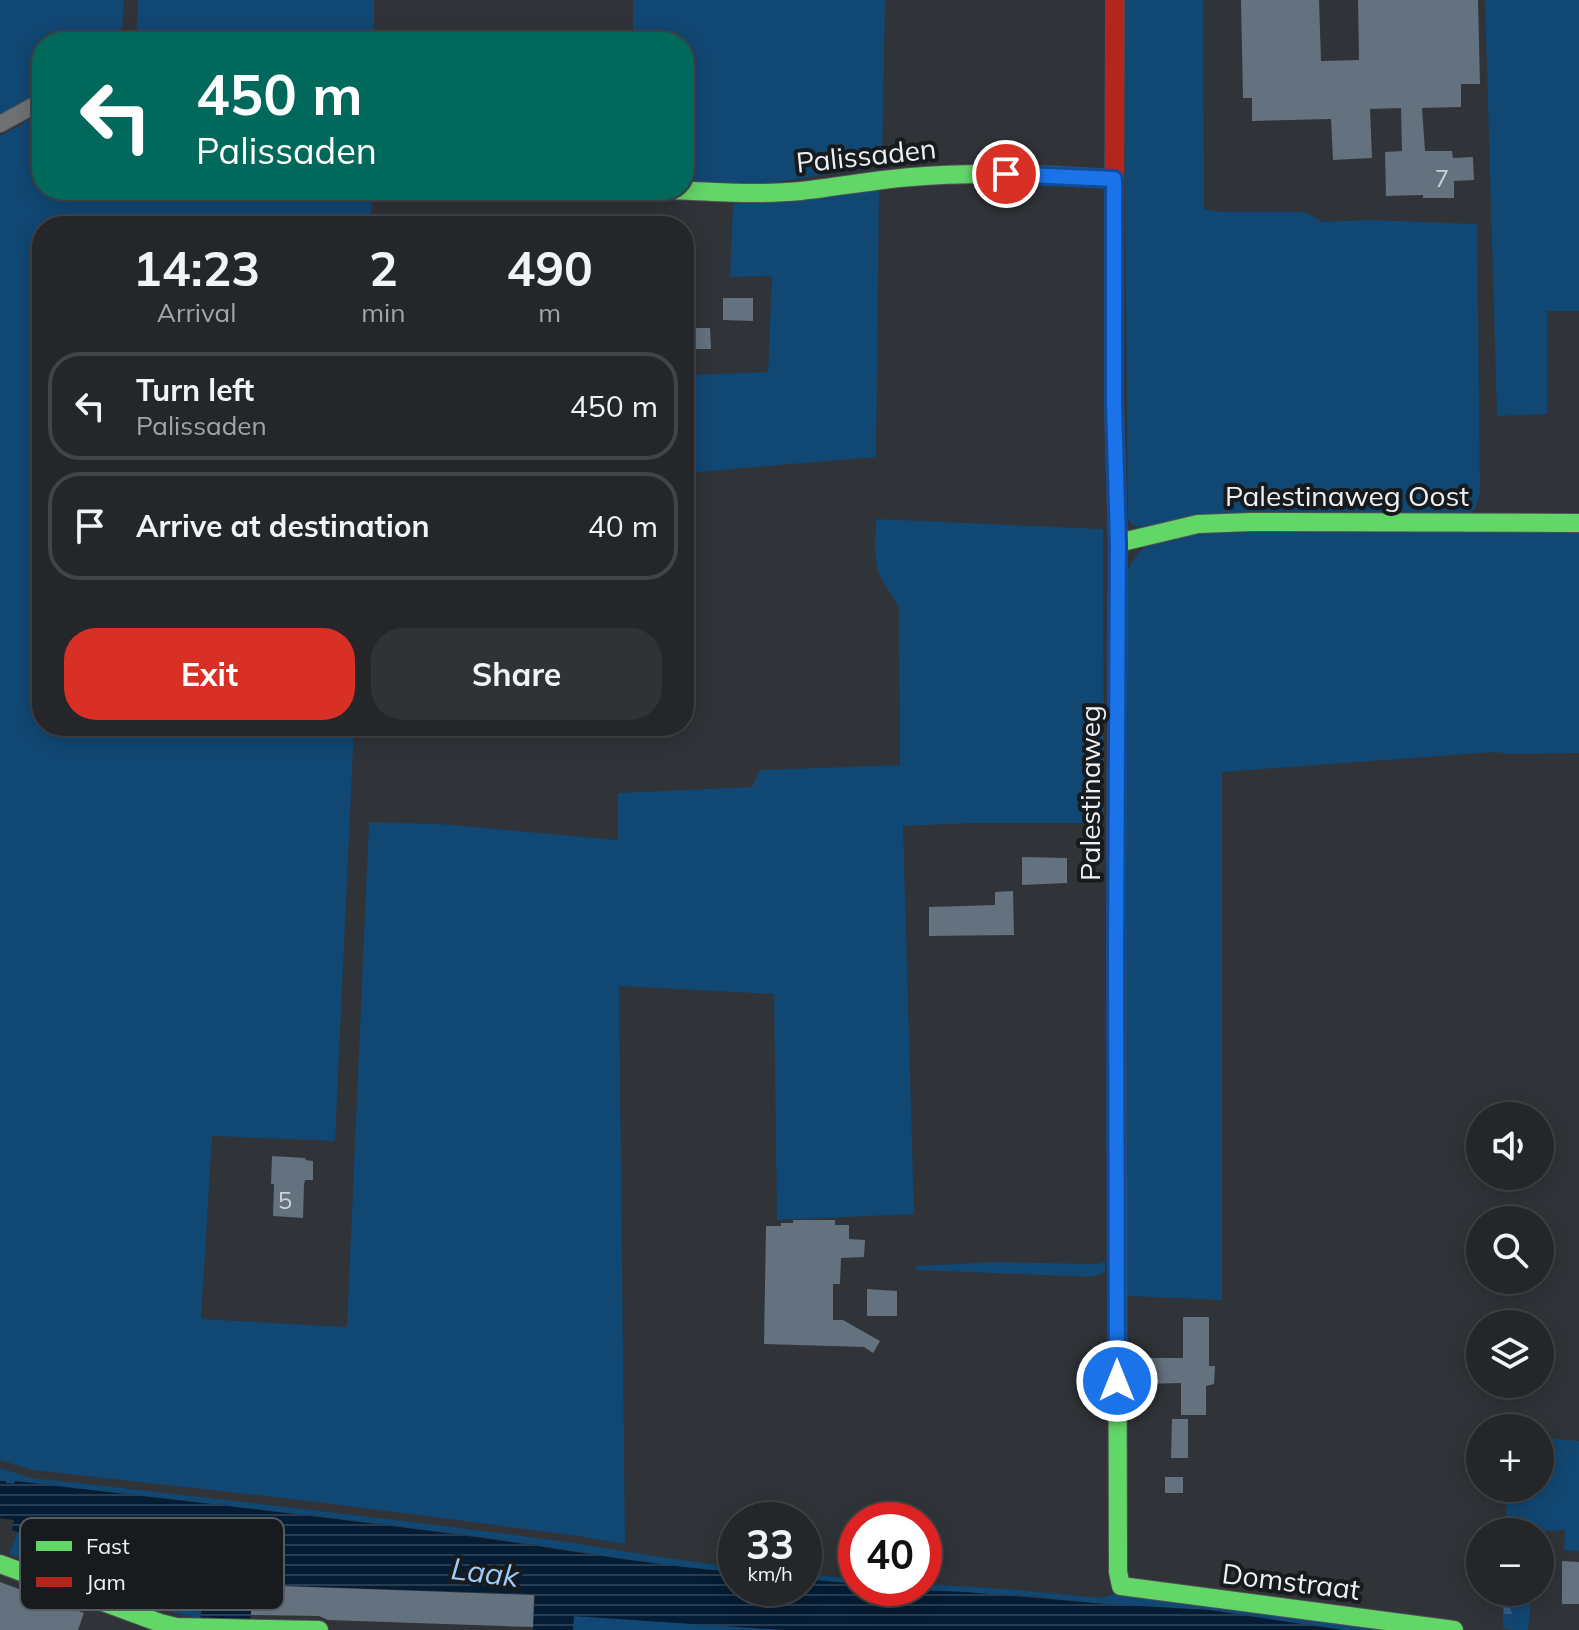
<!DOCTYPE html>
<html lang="en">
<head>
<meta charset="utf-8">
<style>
	body { margin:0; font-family:Mulish,sans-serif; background:#303236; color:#f1f3f6; height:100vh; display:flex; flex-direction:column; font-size:30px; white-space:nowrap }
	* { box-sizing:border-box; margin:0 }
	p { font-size:26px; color:#a3a5a8 }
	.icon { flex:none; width:44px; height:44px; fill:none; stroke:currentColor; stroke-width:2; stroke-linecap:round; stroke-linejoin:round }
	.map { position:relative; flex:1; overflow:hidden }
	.sheet { position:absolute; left:32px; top:216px; width:662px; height:520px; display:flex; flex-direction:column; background:#24262a; border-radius:32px; box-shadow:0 4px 20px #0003,0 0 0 2px #414347 }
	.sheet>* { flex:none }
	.top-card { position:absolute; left:32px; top:32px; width:662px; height:168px; border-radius:32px; box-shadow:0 4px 20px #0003,0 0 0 2px #414347; background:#00695c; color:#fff; overflow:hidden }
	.buttons { position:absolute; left:1466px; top:1102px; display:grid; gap:16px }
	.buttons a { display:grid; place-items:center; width:88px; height:88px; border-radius:50%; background:#24262a; box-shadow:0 4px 20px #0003,0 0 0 2px #414347; font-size:40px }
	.speed { position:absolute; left:718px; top:1502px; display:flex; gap:16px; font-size:40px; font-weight:700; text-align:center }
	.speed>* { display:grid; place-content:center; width:104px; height:104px; border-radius:50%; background:#24262a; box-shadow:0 4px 20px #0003,0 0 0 2px #414347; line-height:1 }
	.speed small { font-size:20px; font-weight:400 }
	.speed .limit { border:12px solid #d22; background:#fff; color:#111 }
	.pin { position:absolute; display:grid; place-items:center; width:68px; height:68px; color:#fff; margin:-34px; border:4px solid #fff; border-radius:50%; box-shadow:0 2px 8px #0007 }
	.me { position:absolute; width:88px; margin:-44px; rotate:0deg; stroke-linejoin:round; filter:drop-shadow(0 0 6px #0008) }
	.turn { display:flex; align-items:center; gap:28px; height:168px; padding:0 32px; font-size:36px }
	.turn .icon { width:104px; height:104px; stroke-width:2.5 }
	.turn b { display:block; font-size:56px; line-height:68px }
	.eta { display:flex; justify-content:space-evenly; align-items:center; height:136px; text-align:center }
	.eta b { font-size:48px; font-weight:700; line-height:56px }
	.action { display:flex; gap:16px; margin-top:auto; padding:16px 32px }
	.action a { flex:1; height:92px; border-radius:32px; background:#d93025; color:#fff; font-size:32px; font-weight:700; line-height:92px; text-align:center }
	.action a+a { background:#303236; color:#f1f3f6 }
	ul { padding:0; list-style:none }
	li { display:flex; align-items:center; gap:24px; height:108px; margin:0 16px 12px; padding:0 16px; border:4px solid #414347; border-radius:32px }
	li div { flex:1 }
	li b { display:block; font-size:30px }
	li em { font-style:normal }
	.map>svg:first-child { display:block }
	.green { fill:#114773 }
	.forest { fill:url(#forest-firs) }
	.water { fill:url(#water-rules) }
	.building { fill:#64717e }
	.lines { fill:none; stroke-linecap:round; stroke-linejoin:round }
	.street-casing { stroke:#4f5156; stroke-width:18 }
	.fast-casing { stroke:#4f5156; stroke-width:20 }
	.jam-casing { stroke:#4f5156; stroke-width:20 }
	.street { stroke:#707173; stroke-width:16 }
	.fast { stroke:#63d668; stroke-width:18 }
	.jam { stroke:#b3261e; stroke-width:18 }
	.route-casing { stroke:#114b97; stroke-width:20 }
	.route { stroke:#1a73e8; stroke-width:14 }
	.labels { text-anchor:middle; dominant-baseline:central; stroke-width:8; stroke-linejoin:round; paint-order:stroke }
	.number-label { font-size:24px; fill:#cbd1d8 }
	.street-label { font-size:28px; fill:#edf1f6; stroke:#171b1e }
	.water-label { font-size:30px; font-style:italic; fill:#9eccf9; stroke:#171b1e }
	.key { fill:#171b1e; stroke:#575b5f; stroke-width:2 }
	.key-label { font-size:22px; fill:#edf1f6 }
</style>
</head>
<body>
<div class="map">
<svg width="1579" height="1630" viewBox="0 0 1579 1630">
	<defs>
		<pattern id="forest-firs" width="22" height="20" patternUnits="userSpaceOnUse" patternTransform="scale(2)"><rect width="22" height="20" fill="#114773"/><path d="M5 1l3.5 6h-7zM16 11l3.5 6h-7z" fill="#346288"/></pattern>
		<pattern id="water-rules" width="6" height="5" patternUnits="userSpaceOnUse" patternTransform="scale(2)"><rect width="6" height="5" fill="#041c34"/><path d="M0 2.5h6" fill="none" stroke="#293d52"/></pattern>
	</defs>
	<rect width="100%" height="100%" fill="#303338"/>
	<g class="green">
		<path d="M 0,0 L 124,0 L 121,42 L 42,42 L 42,92 L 0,115 Z"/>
		<path d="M 138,0 L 374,0 L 374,42 L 136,42 Z"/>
		<path d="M 633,0 L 885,0 L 882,166 L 744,187 L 684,187 L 684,42 L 633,42 Z"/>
		<path d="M 1125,0 L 1203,0 L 1204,209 L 1222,212 L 1306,212 L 1322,222 L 1370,220 L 1477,224 L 1480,494 L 1475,509 L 1469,513 L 1146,527 L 1133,526 L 1128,519 L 1125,211 Z"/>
		<path d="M 1485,0 L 1579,0 L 1579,311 L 1547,311 L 1547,414 L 1497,416 Z"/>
		<path d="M 42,113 L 42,190 L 372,190 L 371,226 L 42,226 L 42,726 L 354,726 L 335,1141 L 212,1136 L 201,1319 L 347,1327 L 369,822 L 439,824 L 618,840 L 618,793 L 752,787 L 760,770 L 900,765 L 899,609 C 896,598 887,590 882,580 C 872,563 876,538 876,519 L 1103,529 L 1104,823 L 974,823 L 903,826 L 914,1214 L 777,1220 L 774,994 L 619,986 L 625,1544 L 572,1535 L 318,1502 L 51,1472 L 32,1470 L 0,1460 L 0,136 Z"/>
		<path d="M 879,187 L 876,457 L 684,473 L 684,375 L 768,372 L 772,276 L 730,277 L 733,204 Z"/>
		<path d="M 1579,528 L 1579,753 L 1512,754 L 1494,752 L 1222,772 L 1222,1300 L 1127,1296 L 1125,578 C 1137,546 1149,543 1180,533 Z"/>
		<path d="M 992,1262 L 1097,1264 L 1105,1262 L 1105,1272 L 1092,1277 L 916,1270 L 916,1266 Z"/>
		<path d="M 1540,1448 L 1579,1451 L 1579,1551 L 1564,1550 L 1565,1530 L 1516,1532 L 1517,1488 L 1540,1488 Z"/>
		<path d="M 0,1468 L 31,1478 L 50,1480 C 213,1498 375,1517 538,1538 C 604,1547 669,1560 736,1567 L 736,1572 C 645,1565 556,1547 466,1535 C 316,1515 166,1499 16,1481 L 15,1484 L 5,1483 L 5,1481 L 0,1481 Z"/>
		<path d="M 18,1532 L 205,1591 L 200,1619 L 161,1609 L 9,1554 Z"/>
		<path d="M 804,1574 L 856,1579 L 856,1584 L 804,1579 Z"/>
		<path d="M 924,1584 L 1005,1589 L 1100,1598 L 1117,1593 L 1403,1630 L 1342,1630 L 1209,1610 L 1105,1604 L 1037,1597 L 890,1588 L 924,1588 Z"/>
		<path d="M 1514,1592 L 1532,1592 L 1528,1630 L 1512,1630 Z"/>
		<path d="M 573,1616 L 784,1630 L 573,1630 Z"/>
	</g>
	<g class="forest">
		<path d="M 1540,1438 L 1579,1441 L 1579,1451 L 1540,1448 Z"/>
		<path d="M 1507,1488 L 1517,1488 L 1516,1532 L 1506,1532 Z"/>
		<path d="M 1504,1592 L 1514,1592 L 1512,1630 L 1503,1628 Z"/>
	</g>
	<path class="water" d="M 0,1481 L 6,1481 L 6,1487 L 7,1483 L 14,1484 L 15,1481 C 163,1499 312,1515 460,1535 C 552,1547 643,1565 736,1572 L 736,1588 L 804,1588 L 804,1579 L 856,1584 L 856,1588 L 965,1592 L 1105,1604 L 1209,1610 L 1342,1630 L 784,1630 L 574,1616 L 573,1630 L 533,1630 L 535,1594 L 252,1585 L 250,1630 L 199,1630 L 204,1591 L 12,1530 L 14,1520 L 0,1518 Z"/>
	<g class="building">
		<path d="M 1241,0 L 1319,0 L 1321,61 L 1359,60 L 1358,0 L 1478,0 L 1480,84 L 1461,84 L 1461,107 L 1422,108 L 1425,151 L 1452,151 L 1453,158 L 1473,157 L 1474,180 L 1454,181 L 1454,198 L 1423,198 L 1423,195 L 1386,196 L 1385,152 L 1402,151 L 1401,108 L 1370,109 L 1372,158 L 1333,160 L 1331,119 L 1252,121 L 1252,98 L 1243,98 Z"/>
		<path d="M 723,298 L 753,298 L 753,321 L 723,320 Z"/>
		<path d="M 684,328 L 710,328 L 711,349 L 684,349 Z"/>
		<path d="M 1022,857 L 1067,858 L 1067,883 L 1022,885 Z"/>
		<path d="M 1013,891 L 1014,935 L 929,936 L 929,907 L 995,905 L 995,892 Z"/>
		<path d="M 272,1156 L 306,1158 L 305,1160 L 313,1161 L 313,1180 L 305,1180 L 304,1185 L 303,1218 L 273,1216 L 274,1184 L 271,1184 Z"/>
		<path d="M 793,1220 L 835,1220 L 835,1225 L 849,1225 L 849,1239 L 865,1240 L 864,1257 L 841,1258 L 840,1284 L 833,1284 L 833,1320 L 843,1320 L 880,1341 L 873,1353 L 864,1347 L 764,1344 L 766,1226 L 781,1226 L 781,1223 L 793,1223 Z"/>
		<path d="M 867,1289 L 897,1291 L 897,1316 L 867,1316 Z"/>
		<path d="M 1183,1317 L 1209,1317 L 1209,1366 L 1215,1366 L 1214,1384 L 1206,1386 L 1206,1415 L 1181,1415 L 1181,1383 L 1148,1384 L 1148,1358 L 1183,1358 Z"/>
		<path d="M 1172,1419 L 1188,1419 L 1188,1458 L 1171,1458 Z"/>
		<rect x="1165" y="1477" width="18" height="16"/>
		<path d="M 1562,1561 L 1579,1562 L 1579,1604 L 1562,1604 Z"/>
		<path d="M 0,1582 L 84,1613 L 78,1630 L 0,1630 Z"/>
		<path d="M 252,1585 L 534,1595 L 533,1627 L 328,1620 L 319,1616 L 251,1615 Z"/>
	</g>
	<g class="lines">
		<defs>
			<path id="street" d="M 0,124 L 42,101"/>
			<g id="fast">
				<path d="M 672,190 C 715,192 758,195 801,191 C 838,187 874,180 911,177 C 979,171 1046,175 1114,179"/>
				<path d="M 1114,255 L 1114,404 L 1118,543 L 1116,898"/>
				<path d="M 1118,543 L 1198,524 L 1251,522 L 1579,523"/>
				<path d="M 1117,1161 L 1118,1572 L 1121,1586 L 1454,1630"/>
				<path d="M 0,1564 L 160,1623 L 176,1627 L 319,1630"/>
			</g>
			<g id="jam">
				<path d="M 1114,255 L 1115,0"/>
				<path d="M 1116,898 L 1117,1161"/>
			</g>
		</defs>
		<use href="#street" class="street-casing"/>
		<use href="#fast" class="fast-casing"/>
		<use href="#jam" class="jam-casing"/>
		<use href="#street" class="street"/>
		<use href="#fast" class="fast"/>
		<use href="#jam" class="jam"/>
	</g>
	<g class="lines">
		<defs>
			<path id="route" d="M 1006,174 L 1114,179 L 1114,404 L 1118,543 L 1116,947 L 1117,1381"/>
		</defs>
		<use href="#route" class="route-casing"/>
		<use href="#route" class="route"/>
	</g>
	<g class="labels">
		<g class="number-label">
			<text x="1442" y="178">7</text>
			<text x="285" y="1200">5</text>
		</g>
		<g class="street-label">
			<text transform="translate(866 155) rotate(-6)">Palissaden</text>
			<text x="1347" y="495">Palestinaweg Oost</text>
			<text transform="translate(1089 793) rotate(-90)">Palestinaweg</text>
			<text transform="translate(1291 1581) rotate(7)">Domstraat</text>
		</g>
		<g class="water-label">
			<text transform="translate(485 1572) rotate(7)">Laak</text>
		</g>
	</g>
	<rect x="20" y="1518" width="264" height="92" rx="12" class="key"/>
	<rect x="36" y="1541" width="36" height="10" fill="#63d668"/>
	<rect x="36" y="1577" width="36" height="10" fill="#b3261e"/>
	<g class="key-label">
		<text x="86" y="1554">Fast</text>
		<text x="86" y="1590">Jam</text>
	</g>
</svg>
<div class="buttons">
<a><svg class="icon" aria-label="sound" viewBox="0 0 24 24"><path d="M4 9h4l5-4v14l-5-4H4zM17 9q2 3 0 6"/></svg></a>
<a><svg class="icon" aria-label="search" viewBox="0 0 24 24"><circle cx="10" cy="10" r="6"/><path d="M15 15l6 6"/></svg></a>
<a><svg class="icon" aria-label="layers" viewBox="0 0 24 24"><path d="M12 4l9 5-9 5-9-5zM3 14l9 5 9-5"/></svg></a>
<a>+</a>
<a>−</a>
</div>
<div class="speed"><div>33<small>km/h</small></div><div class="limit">40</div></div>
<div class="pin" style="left:1006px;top:174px;background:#d93025"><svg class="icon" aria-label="arrive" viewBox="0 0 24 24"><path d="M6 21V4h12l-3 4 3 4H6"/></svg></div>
<svg class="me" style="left:1117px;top:1381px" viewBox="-20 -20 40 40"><circle r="17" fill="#1a73e8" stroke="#fff" stroke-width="3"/><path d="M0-11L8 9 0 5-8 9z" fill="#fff"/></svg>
<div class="top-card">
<div class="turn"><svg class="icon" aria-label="left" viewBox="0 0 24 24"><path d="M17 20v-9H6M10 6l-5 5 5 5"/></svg><div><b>450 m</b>Palissaden</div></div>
</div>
<section class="sheet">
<div class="eta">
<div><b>14:23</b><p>Arrival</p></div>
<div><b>2</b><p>min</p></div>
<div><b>490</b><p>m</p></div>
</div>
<ul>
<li><svg class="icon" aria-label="left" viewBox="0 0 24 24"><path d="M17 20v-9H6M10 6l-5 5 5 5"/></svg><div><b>Turn left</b><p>Palissaden</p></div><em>450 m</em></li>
<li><svg class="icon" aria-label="arrive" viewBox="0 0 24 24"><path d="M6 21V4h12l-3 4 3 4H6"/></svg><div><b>Arrive at destination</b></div><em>40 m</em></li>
</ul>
<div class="action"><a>Exit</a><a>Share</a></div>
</section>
</div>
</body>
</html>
